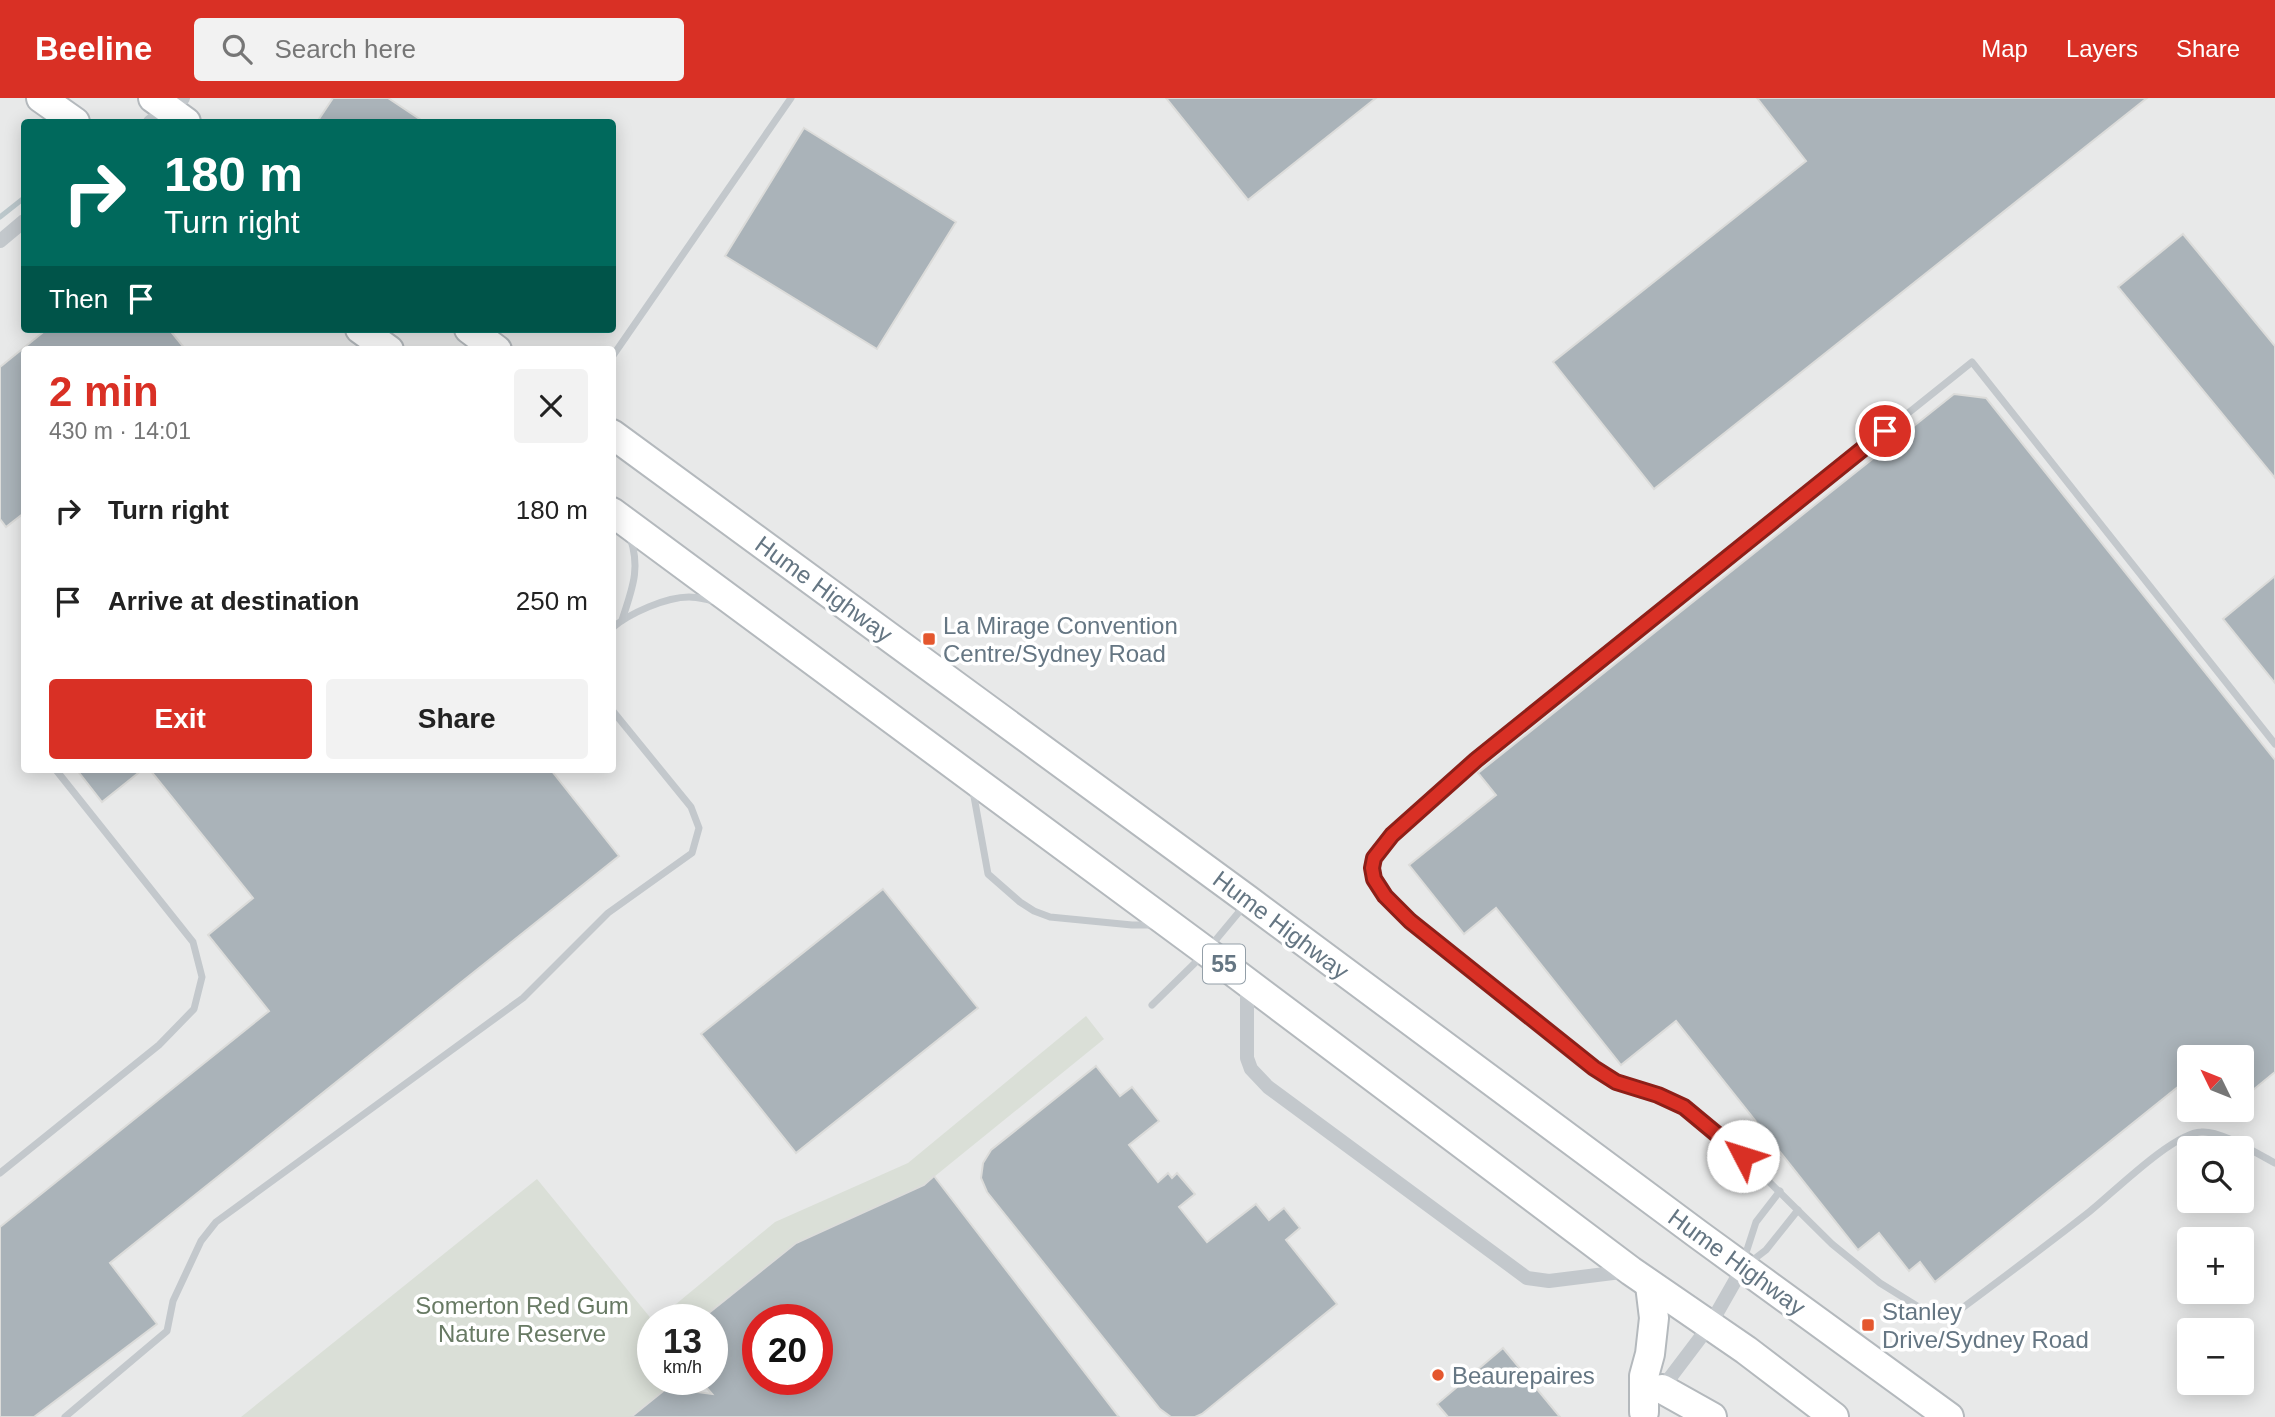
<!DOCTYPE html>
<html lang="en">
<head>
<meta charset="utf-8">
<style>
	body { margin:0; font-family:Arial,sans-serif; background:#f2f2f2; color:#222; height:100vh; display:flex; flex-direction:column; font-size:26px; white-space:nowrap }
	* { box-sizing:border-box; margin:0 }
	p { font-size:23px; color:#767676 }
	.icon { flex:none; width:38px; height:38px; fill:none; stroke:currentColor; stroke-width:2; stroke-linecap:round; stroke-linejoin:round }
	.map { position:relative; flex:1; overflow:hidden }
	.details { position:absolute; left:21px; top:248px; width:595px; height:427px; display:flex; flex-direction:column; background:#fff; border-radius:7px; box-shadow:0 4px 18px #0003 }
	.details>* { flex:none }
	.banner { position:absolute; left:21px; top:21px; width:595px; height:214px; border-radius:7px; box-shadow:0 4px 18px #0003; background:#00695c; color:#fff; overflow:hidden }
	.needle { width:46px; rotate:313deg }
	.tools { position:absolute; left:2177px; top:947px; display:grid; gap:14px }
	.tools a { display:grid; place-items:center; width:77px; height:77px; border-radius:7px; background:#fff; box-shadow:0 4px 18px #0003; font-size:35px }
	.speed { position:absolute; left:637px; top:1206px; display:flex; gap:14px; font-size:35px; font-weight:700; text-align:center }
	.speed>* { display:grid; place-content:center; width:91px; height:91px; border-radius:50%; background:#fff; box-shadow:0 4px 18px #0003; line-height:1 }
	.speed small { font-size:18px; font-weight:400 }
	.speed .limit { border:10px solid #d22; background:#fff; color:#111 }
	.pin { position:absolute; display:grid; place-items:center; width:60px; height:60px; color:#fff; margin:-30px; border:4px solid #fff; border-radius:50%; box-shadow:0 2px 7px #0007 }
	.me { position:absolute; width:77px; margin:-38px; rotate:310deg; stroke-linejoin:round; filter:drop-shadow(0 0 5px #0008) }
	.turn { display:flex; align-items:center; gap:24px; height:147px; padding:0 28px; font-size:32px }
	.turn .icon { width:91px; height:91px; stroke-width:2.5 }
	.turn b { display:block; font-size:49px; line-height:60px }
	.then { display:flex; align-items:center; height:66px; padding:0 28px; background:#0003; gap:14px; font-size:26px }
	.round { display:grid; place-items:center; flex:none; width:74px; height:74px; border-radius:7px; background:#f2f2f2 }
	.headline { display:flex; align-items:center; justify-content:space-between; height:119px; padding:0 28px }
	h1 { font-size:42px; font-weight:600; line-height:52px; color:#d93025 }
	.button { display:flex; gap:14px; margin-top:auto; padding:14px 28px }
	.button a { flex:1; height:80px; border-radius:7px; background:#d93025; color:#fff; font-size:28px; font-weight:600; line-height:80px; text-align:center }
	.button a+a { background:#f2f2f2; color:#222 }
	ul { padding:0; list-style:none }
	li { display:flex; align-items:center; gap:21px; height:91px; padding:0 28px }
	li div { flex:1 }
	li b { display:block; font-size:26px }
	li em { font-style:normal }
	header { display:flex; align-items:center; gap:42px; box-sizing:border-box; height:98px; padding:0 35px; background:#d93025; color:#fff }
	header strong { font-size:33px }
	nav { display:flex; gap:38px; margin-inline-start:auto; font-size:24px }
	.search { width:490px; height:63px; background:#f2f2f2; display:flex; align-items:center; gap:18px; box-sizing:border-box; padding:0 24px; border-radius:7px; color:#767676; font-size:26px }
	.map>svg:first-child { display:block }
	.built { fill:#e8e9e9; fill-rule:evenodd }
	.green { fill:#dadfd7 }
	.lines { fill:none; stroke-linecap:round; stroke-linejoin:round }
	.stream { stroke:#bbc7cb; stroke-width:5 }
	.building { fill:#aab3b9; stroke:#dcdcda; stroke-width:2; fill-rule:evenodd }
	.highway-casing { stroke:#b4b9bd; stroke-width:32 }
	.lane { stroke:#c3c8cc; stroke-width:7 }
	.street { stroke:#c3c8cc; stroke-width:14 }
	.highway { stroke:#fff; stroke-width:28 }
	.route-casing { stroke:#8d1f18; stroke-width:18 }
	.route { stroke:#d93025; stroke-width:12 }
	.poi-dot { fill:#e4572e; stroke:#fff; stroke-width:2.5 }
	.labels { text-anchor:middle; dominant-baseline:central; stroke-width:7; stroke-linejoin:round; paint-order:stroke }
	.shield { fill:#fff; stroke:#939fa8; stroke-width:2 }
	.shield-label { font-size:23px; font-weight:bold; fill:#657683 }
	.street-label { font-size:24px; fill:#657683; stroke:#fff }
	.poi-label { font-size:24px; fill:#657683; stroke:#fff; text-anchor:start }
	.park-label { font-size:24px; fill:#687a64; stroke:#fff }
</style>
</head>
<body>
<header>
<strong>Beeline</strong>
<div class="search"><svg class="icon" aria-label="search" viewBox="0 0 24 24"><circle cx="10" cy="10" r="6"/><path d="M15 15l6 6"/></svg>Search here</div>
<nav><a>Map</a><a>Layers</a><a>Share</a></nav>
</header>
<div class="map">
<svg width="2275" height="1319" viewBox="0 0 2275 1319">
	<rect width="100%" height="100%" fill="#fafaf8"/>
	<path class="built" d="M 0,0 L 2275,0 L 2275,1319 L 0,1319 ZM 24,24 L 612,24 L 612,231 L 24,231 ZM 24,252 L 612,252 L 612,672 L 24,672 ZM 2189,959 L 2242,959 L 2242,1012 L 2189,1012 ZM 2189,1050 L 2242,1050 L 2242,1102 L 2189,1102 ZM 2189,1141 L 2242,1141 L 2242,1194 L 2189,1194 ZM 653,1222 L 712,1222 L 712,1281 L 653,1281 ZM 758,1222 L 817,1222 L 817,1281 L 758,1281 ZM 2189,1232 L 2242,1232 L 2242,1284 L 2189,1284 Z"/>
	<g class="green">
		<path d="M 1086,918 L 1104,941 L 924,1087 L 796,1145 L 700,1221 L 658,1221 L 775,1124 L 908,1065 Z"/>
		<path d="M 537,1081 L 653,1223 L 653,1281 L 699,1281 L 702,1284 L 690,1293 L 631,1319 L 241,1319 Z"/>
	</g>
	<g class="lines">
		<path class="stream" d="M 0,119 L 24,100"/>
	</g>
	<g class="building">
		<path d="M 333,0 L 388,0 L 424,24 L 317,24 Z"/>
		<path d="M 1166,0 L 1376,0 L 1248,102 Z"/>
		<path d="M 1757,0 L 2147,0 L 1654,391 L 1553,264 L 1806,63 Z"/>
		<path d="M 804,30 L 956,124 L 877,251 L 725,158 Z"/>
		<path d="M 2183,136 L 2275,248 L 2275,380 L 2118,189 Z"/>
		<path d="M 47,231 L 169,231 L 186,252 L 24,252 L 24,415 L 6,429 L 0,421 L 0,269 Z"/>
		<path d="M 1954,296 L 1986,300 L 2275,662 L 2275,974 L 2242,1001 L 2242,959 L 2189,959 L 2189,980 L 1935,1184 L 1920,1164 L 1909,1173 L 1879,1135 L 1858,1152 L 1676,923 L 1621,967 L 1496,810 L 1464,836 L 1409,767 L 1496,697 L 1478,675 Z"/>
		<path d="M 2275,478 L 2275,585 L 2223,521 Z"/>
		<path d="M 77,672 L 142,672 L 102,704 Z"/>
		<path d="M 150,672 L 551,672 L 619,758 L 110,1165 L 157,1226 L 34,1319 L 0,1319 L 0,1129 L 269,913 L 208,837 L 253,800 Z"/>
		<path d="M 883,791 L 978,910 L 796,1055 L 701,936 Z"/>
		<path d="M 1096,968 L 1120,998 L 1132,989 L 1159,1023 L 1129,1047 L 1158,1084 L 1168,1075 L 1172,1080 L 1177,1075 L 1195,1096 L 1179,1109 L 1207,1144 L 1256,1106 L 1269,1122 L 1284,1110 L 1300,1130 L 1286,1142 L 1337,1206 L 1202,1316 L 1195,1319 L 1171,1319 L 1160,1311 L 987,1094 L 981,1080 L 983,1065 L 991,1052 Z"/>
		<path d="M 934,1078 L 1119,1319 L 631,1319 L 667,1290 L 712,1296 L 699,1281 L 712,1281 L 712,1222 L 700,1222 L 796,1145 L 924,1087 ZM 758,1222 L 817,1222 L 817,1281 L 758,1281 Z"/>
		<path d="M 1503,1250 L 1560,1319 L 1448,1319 L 1437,1306 Z"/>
	</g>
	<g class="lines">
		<defs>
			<g id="highway">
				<path d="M 41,0 L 75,24"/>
				<path d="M 153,0 L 186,24"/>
				<path d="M 360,231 L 389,252"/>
				<path d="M 469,231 L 497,252"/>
				<path d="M 612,336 L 1248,802 L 1699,1137 L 1949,1319"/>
				<path d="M 612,414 L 1207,854 L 1631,1173 L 1746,1252 L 1834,1319"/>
				<path d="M 1662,1291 L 1712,1319"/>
				<path d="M 1644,1314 L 1644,1278 L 1650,1256 L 1654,1220 L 1650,1187"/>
			</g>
		</defs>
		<use href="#highway" class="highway-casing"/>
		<g class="lane">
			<path d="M 612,259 L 791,0"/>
			<path d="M 622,522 C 632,491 641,471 630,439"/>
			<path d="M 612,530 C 630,515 666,499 689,499 C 698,499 708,502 717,503"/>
			<path d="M 2275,646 L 1972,264 L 1476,661 L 1392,737 L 1374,760 L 1372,770 L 1374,781 L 1385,798 L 1410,823 L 1593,970 L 1616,984 L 1658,997 L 1683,1009 L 1743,1058 L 1832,1146 L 1880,1185 L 1917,1208 L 1933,1215 L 1949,1216 L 1961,1211 C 2004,1179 2047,1147 2089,1114 C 2113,1095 2173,1035 2201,1034 C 2221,1032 2257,1056 2275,1065"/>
			<path d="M 973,693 L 988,776 L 1020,804 L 1034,813 L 1050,819 L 1132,827 L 1157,827"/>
			<path d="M 1209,850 L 1244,808"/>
			<path d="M 1152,907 L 1201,859"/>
			<path d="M 0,1075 L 159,947 L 194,911 L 202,879 L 193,844 L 56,672"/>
			<path d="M 1744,1161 L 1756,1124 L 1780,1093"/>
			<path d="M 1749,1165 L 1766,1152 L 1798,1112"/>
			<path d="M 65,1319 L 167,1233 L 173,1203 L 201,1143 L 216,1124 L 523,900 L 608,815 L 692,755 L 699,730 L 691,709 L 612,612"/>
		</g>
		<g class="street">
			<path d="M 150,24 L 183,0"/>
			<path d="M 0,143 L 24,123"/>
			<path d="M 1247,884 L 1247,960 L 1251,971 L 1268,989 L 1527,1180 L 1549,1183 L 1629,1173"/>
			<path d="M 1660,1293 L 1710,1227 L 1743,1169"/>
		</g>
		<use href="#highway" class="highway"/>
	</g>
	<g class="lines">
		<defs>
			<path id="route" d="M 1743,1058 L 1684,1009 L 1658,997 L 1616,984 L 1594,970 L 1410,823 L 1385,798 L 1374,781 L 1372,770 L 1374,760 L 1392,737 L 1476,662 L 1885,333"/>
		</defs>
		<use href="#route" class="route-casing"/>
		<use href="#route" class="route"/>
	</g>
	<g class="poi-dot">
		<rect x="922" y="534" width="14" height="14" rx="3.5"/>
		<rect x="1861" y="1220" width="14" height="14" rx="3.5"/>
		<circle cx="1438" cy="1277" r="7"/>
	</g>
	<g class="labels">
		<rect class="shield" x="1203" y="846.5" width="42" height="39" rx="5"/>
		<g class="shield-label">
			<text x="1224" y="866">55</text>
		</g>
		<g class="street-label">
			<text transform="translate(824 491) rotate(36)">Hume Highway</text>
			<text transform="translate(1281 827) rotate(37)">Hume Highway</text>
			<text transform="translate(1737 1164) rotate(36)">Hume Highway</text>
		</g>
		<g class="poi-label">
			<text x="943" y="527">La Mirage Convention<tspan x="943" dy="28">Centre/Sydney Road</tspan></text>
			<text x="1882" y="1213">Stanley<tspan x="1882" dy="28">Drive/Sydney Road</tspan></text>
			<text x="1452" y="1277">Beaurepaires</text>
		</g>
		<g class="park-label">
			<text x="522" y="1207">Somerton Red Gum<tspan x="522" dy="28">Nature Reserve</tspan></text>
		</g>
	</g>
</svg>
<div class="tools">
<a><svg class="needle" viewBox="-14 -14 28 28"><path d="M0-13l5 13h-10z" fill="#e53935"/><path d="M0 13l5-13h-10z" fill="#767676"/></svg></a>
<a><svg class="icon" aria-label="search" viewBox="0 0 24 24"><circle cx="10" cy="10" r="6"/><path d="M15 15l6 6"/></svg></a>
<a>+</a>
<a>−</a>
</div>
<div class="speed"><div>13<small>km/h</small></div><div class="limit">20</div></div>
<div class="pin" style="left:1885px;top:333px;background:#d93025"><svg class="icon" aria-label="arrive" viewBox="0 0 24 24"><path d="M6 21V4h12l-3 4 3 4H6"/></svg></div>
<svg class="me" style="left:1743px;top:1058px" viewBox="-20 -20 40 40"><circle r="19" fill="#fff"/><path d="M0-13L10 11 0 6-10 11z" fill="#d93025"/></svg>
<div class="banner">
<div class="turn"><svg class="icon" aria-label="right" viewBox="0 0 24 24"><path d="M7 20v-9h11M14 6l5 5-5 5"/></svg><div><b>180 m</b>Turn right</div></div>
<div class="then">Then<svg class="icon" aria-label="arrive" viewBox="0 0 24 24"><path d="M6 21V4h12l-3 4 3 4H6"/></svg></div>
</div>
<section class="details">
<div class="headline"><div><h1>2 min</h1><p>430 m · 14:01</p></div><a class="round"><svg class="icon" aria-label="close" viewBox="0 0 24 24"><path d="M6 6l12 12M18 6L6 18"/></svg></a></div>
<ul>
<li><svg class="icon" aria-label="right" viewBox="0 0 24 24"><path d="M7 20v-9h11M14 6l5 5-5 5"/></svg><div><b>Turn right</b></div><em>180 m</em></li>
<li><svg class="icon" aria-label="arrive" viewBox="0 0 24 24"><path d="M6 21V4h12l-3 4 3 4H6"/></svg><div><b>Arrive at destination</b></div><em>250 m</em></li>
</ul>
<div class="button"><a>Exit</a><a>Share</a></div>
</section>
</div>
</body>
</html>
